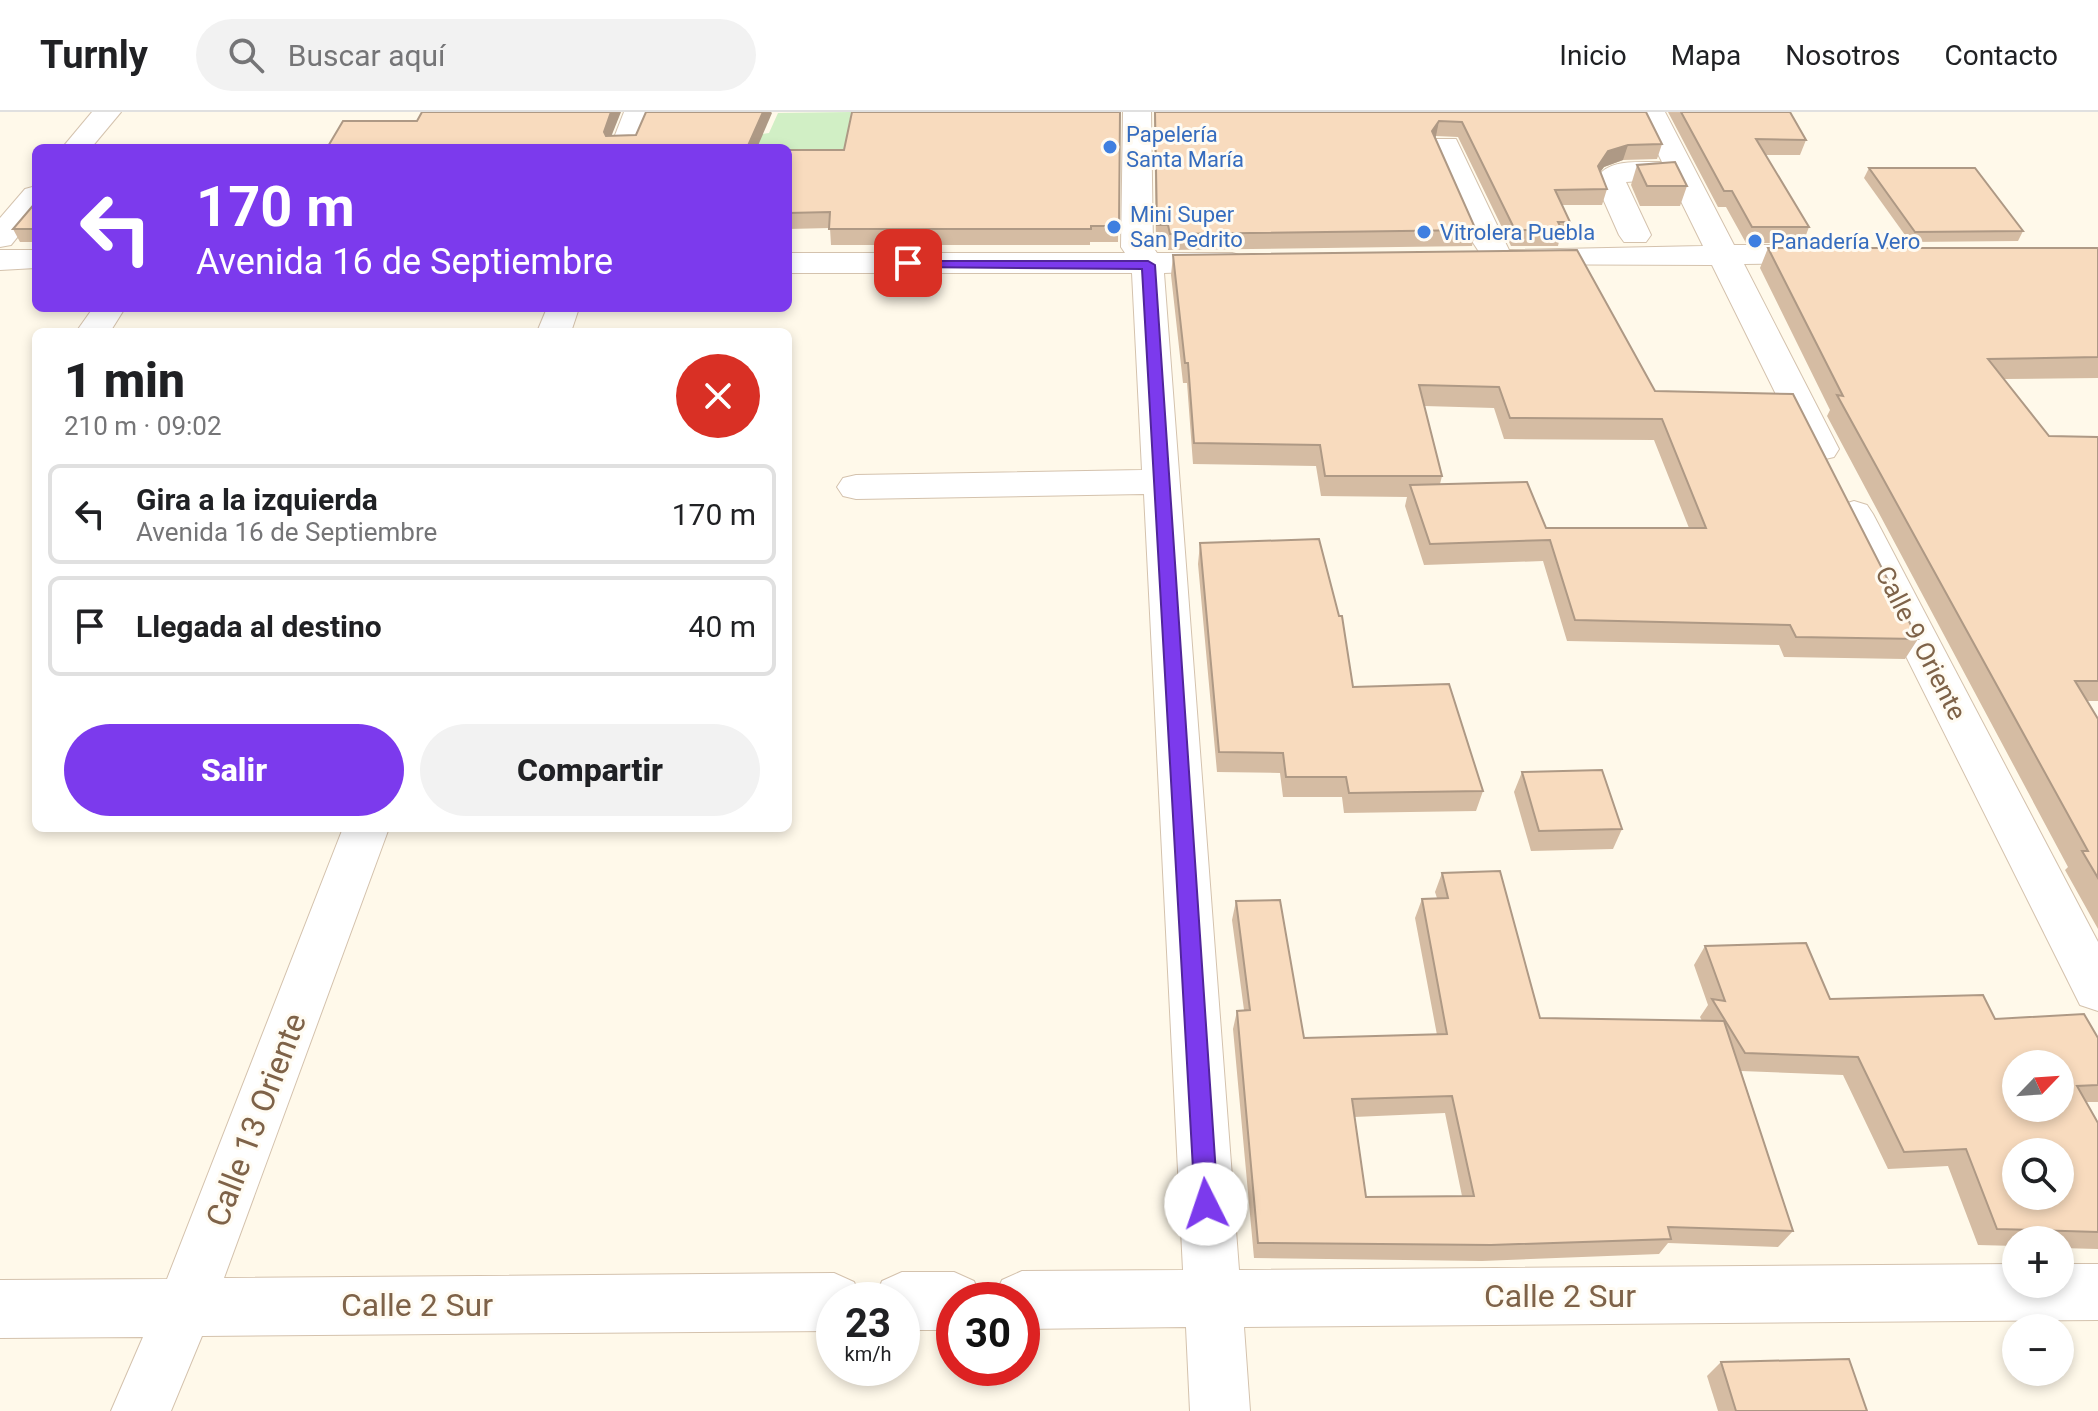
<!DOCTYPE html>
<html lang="es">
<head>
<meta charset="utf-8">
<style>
	body { margin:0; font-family:Roboto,sans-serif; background:#f2f2f2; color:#202124; height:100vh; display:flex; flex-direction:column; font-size:30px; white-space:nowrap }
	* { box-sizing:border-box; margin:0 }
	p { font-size:26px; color:#757577 }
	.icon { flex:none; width:44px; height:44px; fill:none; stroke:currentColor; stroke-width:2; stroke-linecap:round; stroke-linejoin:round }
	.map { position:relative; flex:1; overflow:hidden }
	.details { position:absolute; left:32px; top:216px; width:760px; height:504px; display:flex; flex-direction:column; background:#fff; border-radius:12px; box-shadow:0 4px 12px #0003 }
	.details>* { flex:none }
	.banner { position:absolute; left:32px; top:32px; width:760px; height:168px; border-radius:12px; box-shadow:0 4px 12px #0003; background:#7c3aed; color:#fff; overflow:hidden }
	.needle { width:52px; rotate:65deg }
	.tools { position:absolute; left:2002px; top:938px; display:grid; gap:16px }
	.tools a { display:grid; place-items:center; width:72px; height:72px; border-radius:50%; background:#fff; box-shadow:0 4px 12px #0003; font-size:40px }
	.speed { position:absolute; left:816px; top:1170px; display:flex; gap:16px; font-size:40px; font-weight:700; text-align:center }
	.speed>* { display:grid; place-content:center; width:104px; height:104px; border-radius:50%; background:#fff; box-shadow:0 4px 12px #0003; line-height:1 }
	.speed small { font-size:20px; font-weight:400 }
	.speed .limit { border:12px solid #d22; background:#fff; color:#111 }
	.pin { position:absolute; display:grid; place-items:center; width:68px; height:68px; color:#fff; margin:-34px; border-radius:16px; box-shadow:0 4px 12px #0006 }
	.me { position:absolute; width:88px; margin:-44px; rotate:356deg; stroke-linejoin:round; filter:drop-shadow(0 0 6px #0008) }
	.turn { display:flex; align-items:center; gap:28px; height:168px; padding:0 32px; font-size:36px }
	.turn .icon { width:104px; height:104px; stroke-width:2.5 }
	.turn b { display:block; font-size:56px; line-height:68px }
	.round { display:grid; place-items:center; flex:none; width:84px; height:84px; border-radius:42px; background:#f2f2f2 }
	.overview { display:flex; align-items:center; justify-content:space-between; height:136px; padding:0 32px }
	h1 { font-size:48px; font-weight:800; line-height:60px }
	.cta { display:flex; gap:16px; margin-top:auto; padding:16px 32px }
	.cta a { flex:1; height:92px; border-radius:48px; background:#7c3aed; color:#fff; font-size:32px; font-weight:800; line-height:92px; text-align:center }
	.cta a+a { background:#f2f2f2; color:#202124 }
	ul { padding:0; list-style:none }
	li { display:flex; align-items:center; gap:24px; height:100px; margin:0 16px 12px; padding:0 16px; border:4px solid #e0e0e0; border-radius:12px }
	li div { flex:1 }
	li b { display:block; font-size:30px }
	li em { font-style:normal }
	header { display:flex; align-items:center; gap:48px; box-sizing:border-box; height:112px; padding:0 40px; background:#fff; border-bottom:2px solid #e0e0e0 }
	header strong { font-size:38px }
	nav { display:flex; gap:44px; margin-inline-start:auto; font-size:28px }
	.search { width:560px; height:72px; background:#f2f2f2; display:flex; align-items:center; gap:20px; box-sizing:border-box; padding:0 28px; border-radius:44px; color:#757577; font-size:30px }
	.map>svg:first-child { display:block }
	.green { fill:#d1efc5 }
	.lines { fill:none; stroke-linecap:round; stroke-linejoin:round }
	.minor-casing { stroke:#d4c2ad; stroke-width:2 }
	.minor { fill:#fff; fill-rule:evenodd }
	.wall { fill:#d5bca3; fill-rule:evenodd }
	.shaded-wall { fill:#ae9985 }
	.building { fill:#f8dbbe; stroke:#ae9985; stroke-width:2; fill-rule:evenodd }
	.route { fill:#7c3aed; stroke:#51269a; stroke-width:2 }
	.shop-dot { fill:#3f7fe0; stroke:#fffbf2; stroke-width:3 }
	.labels { text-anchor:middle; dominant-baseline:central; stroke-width:6; stroke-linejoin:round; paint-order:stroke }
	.far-shop-label { font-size:22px; fill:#366cbe; stroke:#fffbf2; text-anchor:start }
	.street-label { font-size:26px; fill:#7e6248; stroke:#fffbf2 }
	.near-street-label { font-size:32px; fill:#7e6248; stroke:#fffbf2 }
</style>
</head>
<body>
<header>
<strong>Turnly</strong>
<div class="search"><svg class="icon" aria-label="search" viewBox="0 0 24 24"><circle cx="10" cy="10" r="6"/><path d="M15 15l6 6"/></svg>Buscar aquí</div>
<nav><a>Inicio</a><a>Mapa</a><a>Nosotros</a><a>Contacto</a></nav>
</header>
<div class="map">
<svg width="2098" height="1299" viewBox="0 0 2098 1299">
	<rect width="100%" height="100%" fill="#fff9ea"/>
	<path class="green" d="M 851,0 L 843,49 L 788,50 L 788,36 L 740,36 L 746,24 L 769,21 L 778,1 Z"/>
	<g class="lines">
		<defs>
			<g id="minor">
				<path d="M 92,0 L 121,0 L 91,36 L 62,36 Z"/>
				<path d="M 624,0 L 652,0 L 638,36 L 610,36 Z"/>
				<path d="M 1123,0 L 1151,0 L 1153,135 L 1157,141 L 1232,141 L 1243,144 L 1248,151 L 1243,158 L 1164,161 L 1239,1158 L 2016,1152 L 2016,1172 L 2060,1172 L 2060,1152 L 2098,1152 L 2098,1208 L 1244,1215 L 1250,1299 L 1190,1299 L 1186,1215 L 1022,1217 L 1022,1188 L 993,1188 L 1002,1168 L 1022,1159 L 1183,1158 L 1144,382 L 856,387 L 843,384 L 837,375 L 843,366 L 856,363 L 1142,358 L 1132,161 L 788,161 L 788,141 L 1125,141 L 1121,135 Z"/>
				<path d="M 1637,0 L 1665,0 L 1734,133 L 1824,133 L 1835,135 L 1840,142 L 1835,149 L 1824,151 L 1744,152 L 1839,337 L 1834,345 L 1821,348 L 1808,345 L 1803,337 L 1712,153 L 1487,152 L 1468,123 L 1432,33 L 1436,27 L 1456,27 L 1509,138 L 1703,134 L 1670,67 L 1626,70 L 1651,123 L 1646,130 L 1624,130 L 1619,123 L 1596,71 C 1602,45 1641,51 1662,50 Z"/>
				<path d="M 36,74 L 36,102 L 11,133 L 0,135 L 0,106 L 25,77 Z"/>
				<path d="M 0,138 L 36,138 L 36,156 L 0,158 Z"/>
				<path d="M 93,196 L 125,196 L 110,220 L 76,220 Z"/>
				<path d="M 547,196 L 579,196 L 571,220 L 537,220 Z"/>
				<path d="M 1854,389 L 1867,393 L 1873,402 L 2098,830 L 2098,899 L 2080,893 L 1835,402 L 1841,393 Z"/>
				<path d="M 343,716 L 389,716 L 224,1166 L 834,1161 L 854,1170 L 862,1188 L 834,1188 L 834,1219 L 202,1224 L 171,1299 L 111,1299 L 143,1225 L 0,1226 L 0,1168 L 167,1167 Z"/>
				<path d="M 902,1160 L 954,1160 L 974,1169 L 982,1188 L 954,1188 L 954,1218 L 902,1218 L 902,1188 L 874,1188 L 882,1169 Z"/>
			</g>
		</defs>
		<use href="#minor" class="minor-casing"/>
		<use href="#minor" class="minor"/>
	</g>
	<g class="wall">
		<path d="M 1120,0 L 1118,130 L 1090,130 L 1090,133 L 831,133 L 830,116 L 788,117 L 788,38 L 844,38 Z"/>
		<path d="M 1154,0 L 1646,0 L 1662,32 L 1657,47 L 1623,48 L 1604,55 L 1600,60 L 1607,77 L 1602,93 L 1562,93 L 1570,110 L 1565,125 L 1560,125 L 1558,134 L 1511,134 L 1458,25 L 1436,24 L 1435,25 L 1476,118 L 1472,134 L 1168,138 L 1167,129 L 1156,129 Z"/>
		<path d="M 1668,0 L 1790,0 L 1806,28 L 1800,43 L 1765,43 L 1809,115 L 1803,131 L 1746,131 L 1726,95 L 1718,95 Z"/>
		<path d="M 1637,53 L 1687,74 L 1680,94 L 1640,94 L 1631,73 Z"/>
		<path d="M 1869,56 L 2023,119 L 2018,129 L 1910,130 L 1864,66 Z"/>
		<path d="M 36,90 L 36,130 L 20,130 L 13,117 Z"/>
		<path d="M 1768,136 L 2098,136 L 2098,266 L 2004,267 L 2049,324 L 2098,325 L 2098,589 L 2087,589 L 2098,607 L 2098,817 L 2065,758 L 2068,755 L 1827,304 L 1830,298 L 1760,156 Z"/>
		<path d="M 1173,143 L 1655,279 L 1918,527 L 1905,547 L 1784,545 L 1779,533 L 1567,529 L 1543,449 L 1424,453 L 1405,394 L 1407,385 L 1321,384 L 1316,354 L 1193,352 L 1187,271 L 1183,271 L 1171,163 ZM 1424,294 L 1494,296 L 1504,327 L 1654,328 L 1689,416 L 1546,416 L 1440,372 L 1442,364 Z"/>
		<path d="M 1200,431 L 1353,575 L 1483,679 L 1476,699 L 1344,701 L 1342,685 L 1283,685 L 1280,661 L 1217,660 L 1198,452 Z"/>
		<path d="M 1522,660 L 1622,717 L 1613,737 L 1531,739 L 1514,680 Z"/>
		<path d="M 1442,761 L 1540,906 L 1702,909 L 1700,905 L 1708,893 L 1694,853 L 1705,834 L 1830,887 L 1995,907 L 2098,926 L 2098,990 L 2086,990 L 2098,1011 L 2098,1137 L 2060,1136 L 2060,1128 L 2016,1128 L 2016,1134 L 1978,1133 L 1948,1054 L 1888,1057 L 1843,963 L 1741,959 L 1793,1119 L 1778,1135 L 1668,1131 L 1659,1142 L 1482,1149 L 1254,1146 L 1233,917 L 1237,899 L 1244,898 L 1232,808 L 1236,789 L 1304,926 L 1437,923 L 1415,806 L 1422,787 L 1437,786 L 1435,780 ZM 1445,1001 L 1462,1084 L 1366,1085 L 1354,1005 Z"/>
		<path d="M 1721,1250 L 1867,1299 L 1718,1299 L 1707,1264 Z"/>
	</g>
	<g class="shaded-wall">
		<path d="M 611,0 L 621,0 L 607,35 L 604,20 Z"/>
		<path d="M 763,0 L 771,0 L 772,1 L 757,36 L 747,36 Z"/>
		<path d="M 1439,9 L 1436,24 L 1429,34 L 1432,19 Z"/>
		<path d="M 1628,33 L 1623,48 L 1604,55 L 1593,70 L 1598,54 L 1608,39 Z"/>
	</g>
	<g class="building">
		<path d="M 422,0 L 611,0 L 604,20 L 606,24 L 636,23 L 646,0 L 763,0 L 747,36 L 327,36 L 343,9 L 417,9 Z"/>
		<path d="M 852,0 L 1120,0 L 1119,114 L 1091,114 L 1091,117 L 829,117 L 830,100 L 788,101 L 788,38 L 844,38 Z"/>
		<path d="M 1155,0 L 1646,0 L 1662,32 L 1628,33 L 1608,39 L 1598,54 L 1607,77 L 1555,78 L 1570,110 L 1558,110 L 1562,118 L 1515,118 L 1462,10 L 1439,9 L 1432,19 L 1476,118 L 1170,122 L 1168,113 L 1157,113 Z"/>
		<path d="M 1681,0 L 1790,0 L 1806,28 L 1756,27 L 1809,115 L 1752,115 L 1732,79 L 1724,79 Z"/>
		<path d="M 1675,50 L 1687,74 L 1647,74 L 1637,53 Z"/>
		<path d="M 1869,56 L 1975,56 L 2023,119 L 1915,120 Z"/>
		<path d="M 36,90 L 36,117 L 13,117 Z"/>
		<path d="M 1768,136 L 2098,136 L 2098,245 L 1988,247 L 2049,324 L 2098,325 L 2098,569 L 2075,569 L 2098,607 L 2098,766 L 2082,739 L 2088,739 L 1837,283 L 1843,284 Z"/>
		<path d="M 1577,138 L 1655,279 L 1793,282 L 1918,527 L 1796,525 L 1790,513 L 1575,508 L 1550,428 L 1430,432 L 1410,373 L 1527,370 L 1546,416 L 1706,416 L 1662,307 L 1510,306 L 1499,275 L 1419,273 L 1442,364 L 1325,364 L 1320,333 L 1194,331 L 1188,251 L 1185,251 L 1173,143 Z"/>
		<path d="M 1319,427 L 1339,504 L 1342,504 L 1353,575 L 1449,572 L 1483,679 L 1349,681 L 1346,665 L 1286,665 L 1283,641 L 1219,640 L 1200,431 Z"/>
		<path d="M 1602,658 L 1622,717 L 1539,719 L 1522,660 Z"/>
		<path d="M 1500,759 L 1540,906 L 1724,909 L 1793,1119 L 1668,1115 L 1671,1127 L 1491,1133 L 1258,1131 L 1237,899 L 1250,898 L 1236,789 L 1280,788 L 1304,926 L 1447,922 L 1422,787 L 1448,786 L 1442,761 ZM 1452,984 L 1474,1084 L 1366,1085 L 1352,987 Z"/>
		<path d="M 1806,831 L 1830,887 L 1983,883 L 1995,907 L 2084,902 L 2098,926 L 2098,973 L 2077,974 L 2098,1011 L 2098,1120 L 1997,1117 L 1966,1037 L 1904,1040 L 1858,945 L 1745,941 L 1712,887 L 1725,889 L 1705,834 ZM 2016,952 L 2060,952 L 2060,996 L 2016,996 ZM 2016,1040 L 2060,1040 L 2060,1084 L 2016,1084 Z"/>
		<path d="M 1849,1247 L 1867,1299 L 1736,1299 L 1721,1250 Z"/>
	</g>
	<path class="route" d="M 903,149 L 1148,149 L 1155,153 L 1218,1092 L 1214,1100 L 1206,1103 L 1198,1100 L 1195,1092 L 1142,157 L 908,155 L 903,154 Z"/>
	<g class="shop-dot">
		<circle cx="1110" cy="35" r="8"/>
		<circle cx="1114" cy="115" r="8"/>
		<circle cx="1424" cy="120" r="8"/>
		<circle cx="1755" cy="129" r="8"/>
	</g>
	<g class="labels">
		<g class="far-shop-label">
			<text x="1126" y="22">Papelería<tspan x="1126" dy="25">Santa María</tspan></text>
			<text x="1130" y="102">Mini Super<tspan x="1130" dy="25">San Pedrito</tspan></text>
			<text x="1440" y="120">Vitrolera Puebla</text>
			<text x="1771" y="129">Panadería Vero</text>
		</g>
		<g class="street-label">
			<text transform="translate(1921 531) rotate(63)">Calle 9 Oriente</text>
		</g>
		<g class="near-street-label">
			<text transform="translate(256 1008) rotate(-69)">Calle 13 Oriente</text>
			<text x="1560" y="1184">Calle 2 Sur</text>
			<text x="417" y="1193">Calle 2 Sur</text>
		</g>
	</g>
</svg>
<div class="tools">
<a><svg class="needle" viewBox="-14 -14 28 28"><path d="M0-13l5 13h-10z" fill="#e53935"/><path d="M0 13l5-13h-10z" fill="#757577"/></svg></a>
<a><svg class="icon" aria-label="search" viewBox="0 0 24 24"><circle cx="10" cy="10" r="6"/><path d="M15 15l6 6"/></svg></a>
<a>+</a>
<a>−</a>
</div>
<div class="speed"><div>23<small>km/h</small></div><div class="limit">30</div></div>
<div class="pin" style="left:908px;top:151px;background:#d93025"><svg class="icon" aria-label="arrive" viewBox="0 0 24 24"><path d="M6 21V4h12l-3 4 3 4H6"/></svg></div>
<svg class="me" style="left:1206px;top:1092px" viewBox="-20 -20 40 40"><circle r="19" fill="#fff"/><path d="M0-13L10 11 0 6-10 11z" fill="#7c3aed"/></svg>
<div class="banner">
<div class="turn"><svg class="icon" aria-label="left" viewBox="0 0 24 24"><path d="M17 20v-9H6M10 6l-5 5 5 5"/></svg><div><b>170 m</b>Avenida 16 de Septiembre</div></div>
</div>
<section class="details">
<div class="overview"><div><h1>1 min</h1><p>210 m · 09:02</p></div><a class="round" style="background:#d93025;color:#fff"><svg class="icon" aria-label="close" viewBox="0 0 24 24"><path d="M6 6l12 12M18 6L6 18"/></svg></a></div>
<ul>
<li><svg class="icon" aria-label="left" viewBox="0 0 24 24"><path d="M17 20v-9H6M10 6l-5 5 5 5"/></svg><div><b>Gira a la izquierda</b><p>Avenida 16 de Septiembre</p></div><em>170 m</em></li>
<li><svg class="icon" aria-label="arrive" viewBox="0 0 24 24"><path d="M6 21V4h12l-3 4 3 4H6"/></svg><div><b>Llegada al destino</b></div><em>40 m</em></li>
</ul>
<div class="cta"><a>Salir</a><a>Compartir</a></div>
</section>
</div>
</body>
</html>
